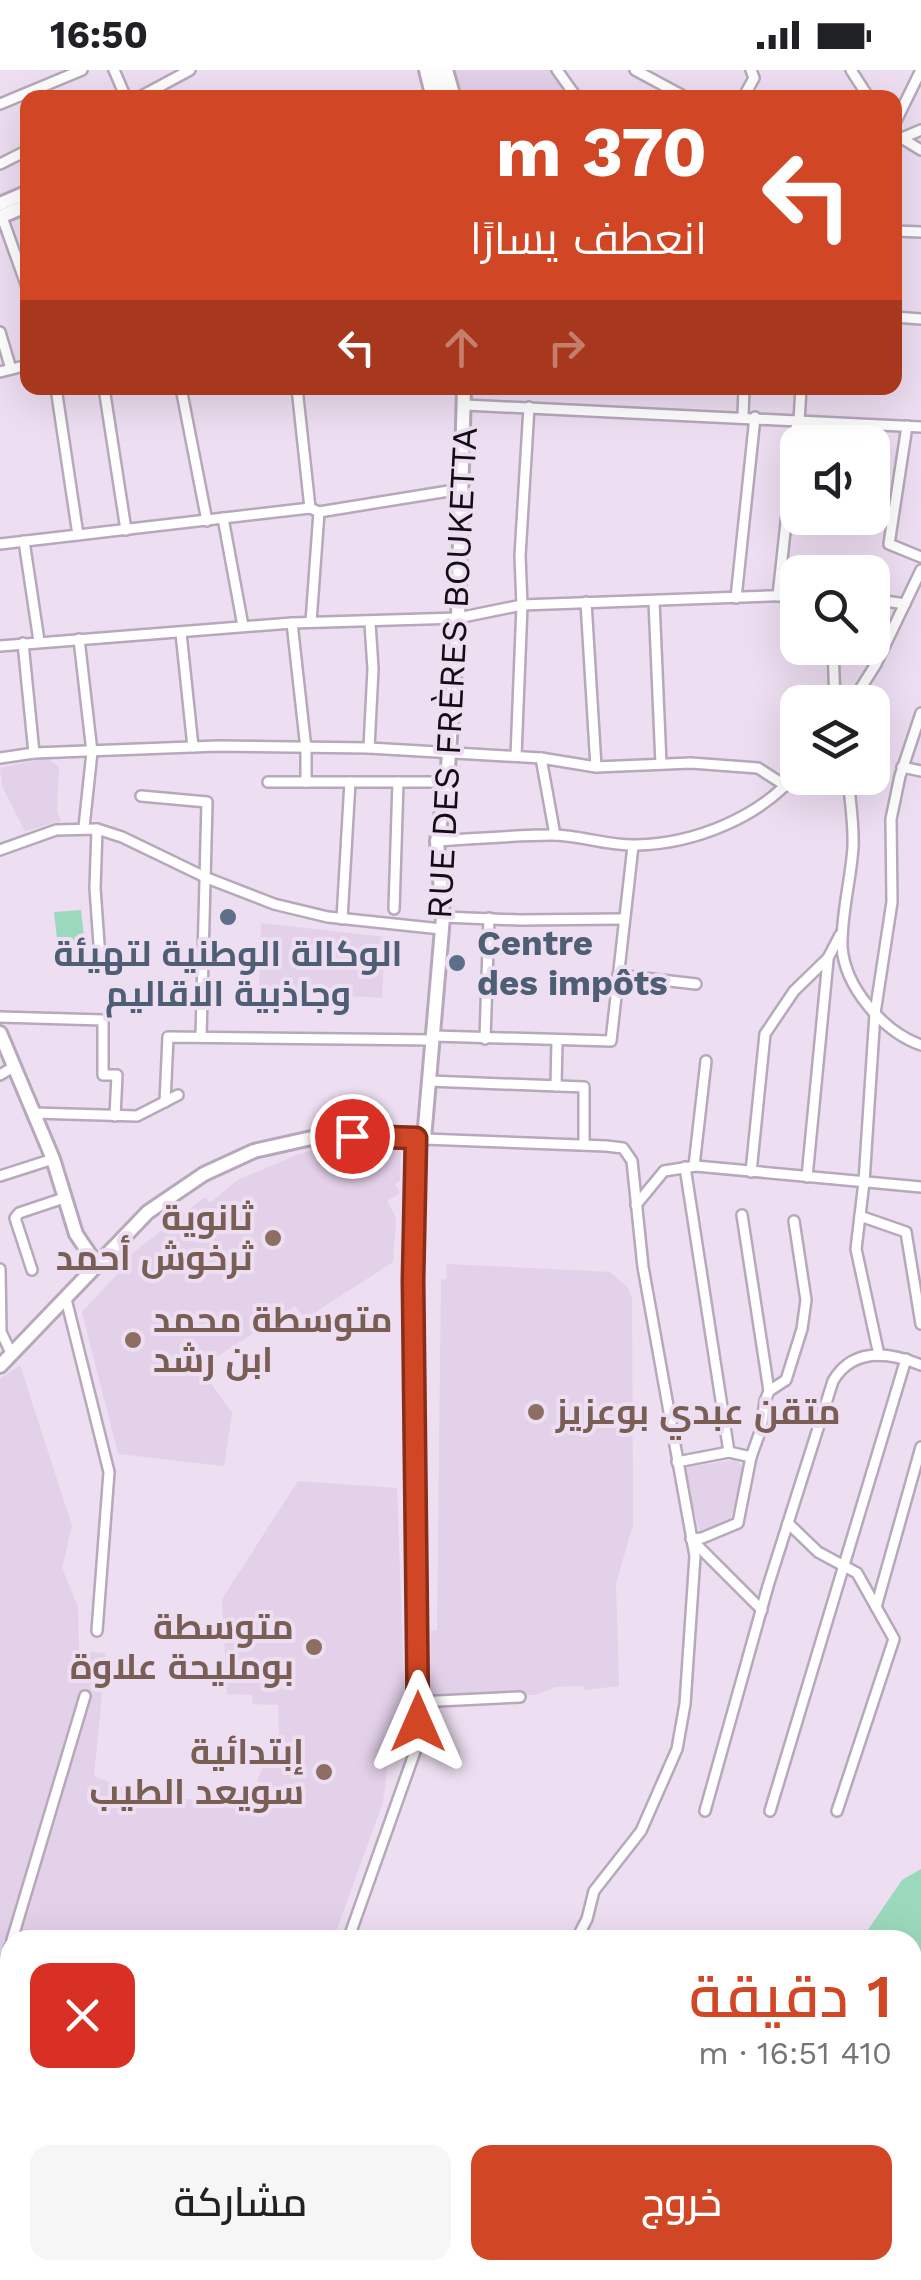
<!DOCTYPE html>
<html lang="ar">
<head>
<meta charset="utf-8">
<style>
	body { margin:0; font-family:"Work Sans",Cairo,sans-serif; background:#f6f6f6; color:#202124; direction:rtl; height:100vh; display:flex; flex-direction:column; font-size:38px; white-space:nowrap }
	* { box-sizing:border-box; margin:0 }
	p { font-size:32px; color:#757577 }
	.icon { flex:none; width:55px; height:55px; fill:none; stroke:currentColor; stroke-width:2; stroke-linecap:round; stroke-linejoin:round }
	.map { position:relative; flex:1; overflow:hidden; direction:ltr }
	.drawer { position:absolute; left:0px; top:1860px; width:922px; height:350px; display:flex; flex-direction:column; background:#fff; border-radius:30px 30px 0 0; box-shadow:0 10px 40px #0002; direction:rtl }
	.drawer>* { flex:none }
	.hud { position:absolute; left:20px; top:20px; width:882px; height:305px; border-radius:20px; box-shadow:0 10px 40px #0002; direction:rtl; background:#d14725; color:#fff; overflow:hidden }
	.fabs { position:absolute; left:780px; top:355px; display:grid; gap:20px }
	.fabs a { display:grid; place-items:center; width:110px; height:110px; border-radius:20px; background:#fff; box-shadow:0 10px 40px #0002; font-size:50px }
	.pin { position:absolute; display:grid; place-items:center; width:85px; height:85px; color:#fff; margin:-42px; border:5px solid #fff; border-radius:50%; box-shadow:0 2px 10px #0007 }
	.me { position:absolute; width:110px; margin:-55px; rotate:0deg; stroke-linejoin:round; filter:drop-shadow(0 0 8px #0008) }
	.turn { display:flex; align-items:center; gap:35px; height:210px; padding:0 30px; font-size:45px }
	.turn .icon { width:130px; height:130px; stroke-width:2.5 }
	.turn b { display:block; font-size:70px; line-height:85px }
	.lanes { display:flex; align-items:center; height:95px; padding:0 30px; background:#0003; justify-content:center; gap:50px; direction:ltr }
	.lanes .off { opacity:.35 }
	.round { display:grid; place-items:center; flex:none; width:105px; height:105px; border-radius:20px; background:#f6f6f6 }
	.overview { display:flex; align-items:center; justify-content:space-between; height:170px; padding:0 30px }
	h1 { font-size:60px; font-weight:600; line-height:75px; color:#d14725 }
	.button { display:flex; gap:20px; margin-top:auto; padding:20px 30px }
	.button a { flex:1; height:115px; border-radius:20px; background:#d14725; color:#fff; font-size:40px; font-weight:600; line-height:115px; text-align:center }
	.button a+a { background:#f6f6f6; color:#202124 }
	.status { display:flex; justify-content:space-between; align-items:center; height:70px; padding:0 50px; background:#fff; direction:ltr }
	.status svg { height:28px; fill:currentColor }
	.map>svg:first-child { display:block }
	.built { fill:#e3d0e9 }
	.green { fill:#9bd9bc }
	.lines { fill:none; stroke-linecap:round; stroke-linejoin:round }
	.street-casing { stroke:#b6a9ba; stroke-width:14 }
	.secondary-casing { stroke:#b6a9ba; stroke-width:18 }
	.street { stroke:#fff; stroke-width:9 }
	.secondary { stroke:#fff; stroke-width:12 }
	.route-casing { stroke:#882e18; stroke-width:25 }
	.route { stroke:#d14725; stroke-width:18 }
	.service-dot { fill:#5c6f8a; stroke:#eddef1; stroke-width:4 }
	.education-dot { fill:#8d6e63; stroke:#eddef1; stroke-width:4 }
	.labels { text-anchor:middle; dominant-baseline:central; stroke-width:8; stroke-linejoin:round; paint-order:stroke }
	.street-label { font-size:35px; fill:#120d13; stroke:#eddef1 }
	.service-label { font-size:35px; font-weight:bold; fill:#4e5e75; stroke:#eddef1; text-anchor:start }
	.education-label { font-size:35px; font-weight:bold; fill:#785e54; stroke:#eddef1; text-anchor:end }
</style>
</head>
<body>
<div class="status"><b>16:50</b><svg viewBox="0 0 49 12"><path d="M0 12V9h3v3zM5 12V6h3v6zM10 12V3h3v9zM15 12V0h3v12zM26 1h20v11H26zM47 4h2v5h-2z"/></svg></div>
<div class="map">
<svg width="921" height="2210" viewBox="0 0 921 2210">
	<rect width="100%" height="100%" fill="#eddef1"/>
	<g class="built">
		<path d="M 452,0 L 551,0 L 569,27 L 459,27 Z"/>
		<path d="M 47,688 L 59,697 L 57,742 L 61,751 L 25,761 L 2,716 L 0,698 Z"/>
		<path d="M 261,853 L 385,867 L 382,928 L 259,920 Z"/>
		<path d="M 337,1074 L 393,1074 L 401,1082 L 400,1111 L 395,1114 L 400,1123 L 387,1131 L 396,1148 L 393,1192 L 305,1249 L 295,1236 L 200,1298 L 232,1343 L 224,1396 L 118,1384 L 82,1242 L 122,1199 L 126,1188 L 205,1127 L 210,1133 L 236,1111 L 296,1085 Z"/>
		<path d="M 446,1194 L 610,1202 L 628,1218 L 632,1229 L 633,1455 L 616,1513 L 619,1616 L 584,1620 L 583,1616 L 555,1617 L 536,1625 L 430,1625 L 431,1561 L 437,1560 L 441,1210 L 447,1209 Z"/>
		<path d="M 20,1295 L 72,1456 L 62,1498 L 78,1537 L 79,1581 L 106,1583 L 94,1706 L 152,1730 L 254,1728 L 258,1708 L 279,1665 L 278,1635 L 253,1634 L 252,1625 L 227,1624 L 222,1529 L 298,1411 L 397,1418 L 406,1670 L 405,1674 L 390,1674 L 383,1732 L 333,1870 L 10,1870 L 10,2087 L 0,2087 L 0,1309 Z"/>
		<path d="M 735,1390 L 744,1397 L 730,1451 L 700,1462 L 682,1398 Z"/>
	</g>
	<g class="green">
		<path d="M 81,840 L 86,884 L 59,887 L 54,842 Z"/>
		<path d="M 921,1799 L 921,2210 L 626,2210 L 633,2200 L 912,2200 L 912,1870 L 861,1870 L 902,1810 Z"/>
	</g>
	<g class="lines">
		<defs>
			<g id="street">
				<path d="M 114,0 L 126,28"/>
				<path d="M 557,0 L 577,28"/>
				<path d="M 635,0 L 687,28"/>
				<path d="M 851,0 L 869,28"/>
				<path d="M 138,28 L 190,0"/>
				<path d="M 743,28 L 754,8 L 751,0"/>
				<path d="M 0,34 L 82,0"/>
				<path d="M 895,53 L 921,0"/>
				<path d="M 903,69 L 921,80"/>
				<path d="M 895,71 L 921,60"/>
				<path d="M 0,94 L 28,80"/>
				<path d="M 2,147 L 28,220"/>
				<path d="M 895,161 L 921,162"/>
				<path d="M 895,247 L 921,249"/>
				<path d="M 0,262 L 11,299"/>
				<path d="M 0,302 L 28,295"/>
				<path d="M 56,318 L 78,465"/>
				<path d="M 104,318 L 126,460"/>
				<path d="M 181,318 L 207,451"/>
				<path d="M 297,318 L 310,438"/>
				<path d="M 465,335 L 921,357"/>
				<path d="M 743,346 L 744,318"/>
				<path d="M 799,351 L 801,318"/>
				<path d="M 907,356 L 889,474 L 921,487"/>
				<path d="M 223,448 L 243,556"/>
				<path d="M 24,471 L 39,571"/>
				<path d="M 0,474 L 310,438 L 319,442 L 461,419"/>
				<path d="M 778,526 L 797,351"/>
				<path d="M 736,528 L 755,347"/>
				<path d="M 872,529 L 905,534"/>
				<path d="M 654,531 L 661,694"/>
				<path d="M 586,532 L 596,697"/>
				<path d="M 311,552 L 319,442"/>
				<path d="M 292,553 L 306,679 L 306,712"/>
				<path d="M 181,563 L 193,677"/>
				<path d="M 79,569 L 92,682 L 84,757"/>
				<path d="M 23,573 L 34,683"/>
				<path d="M 0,576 L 292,553 L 458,548 L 522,535 L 798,525"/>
				<path d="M 833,578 L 835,632"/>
				<path d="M 852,632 L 876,594 L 921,500"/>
				<path d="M 369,678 L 373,599 L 370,553"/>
				<path d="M 516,686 L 522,535 L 520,486 L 529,337"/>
				<path d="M 0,688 L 34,683 L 218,676 L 369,678 L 541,688 L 596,697 L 691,693 L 758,698 L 786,716"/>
				<path d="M 541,688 L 555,765"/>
				<path d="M 902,697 L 921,701"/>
				<path d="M 848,708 C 850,730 854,754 853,777 C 851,810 841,844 842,877 C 845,918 884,962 921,975"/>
				<path d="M 268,712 L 447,712"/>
				<path d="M 141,726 L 207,732 L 201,967"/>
				<path d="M 97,759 L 95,818 L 100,888"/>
				<path d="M 437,771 C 475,769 514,765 552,765 C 580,765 608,776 636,775 C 694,774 762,747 798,701"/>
				<path d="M 0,780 L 56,760 L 97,759 L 122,767 L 207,808 L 274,834 L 328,847 L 441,859"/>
				<path d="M 394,839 L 398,712"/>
				<path d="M 443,847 L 519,850 L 623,849"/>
				<path d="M 342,849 L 350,712"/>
				<path d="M 618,905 L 696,914"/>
				<path d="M 0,947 L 103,950 L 103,1005 L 117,1005 L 115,1046"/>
				<path d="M 433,966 L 611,971 L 633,776"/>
				<path d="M 485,969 L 489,848"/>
				<path d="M 0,1005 L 15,996"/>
				<path d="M 429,1011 L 584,1017 L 584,1075"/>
				<path d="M 556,1016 L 557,971"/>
				<path d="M 165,1032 L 168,967 L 433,970"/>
				<path d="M 33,1043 L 137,1046 L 178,1025"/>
				<path d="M 424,1069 L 606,1076 L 623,1078 L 632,1091 L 643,1197 L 695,1486 L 685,1634 L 677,1679 L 641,1761 L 594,1821 L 587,1849 L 576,1870"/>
				<path d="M 694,1096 L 706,991"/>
				<path d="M 685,1097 L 729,1382"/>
				<path d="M 751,1102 L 765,964 L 794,921 L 828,888 L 840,865"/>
				<path d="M 0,1106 L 53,1089"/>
				<path d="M 807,1107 L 828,890"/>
				<path d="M 636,1135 L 664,1101 L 696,1096 L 921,1117"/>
				<path d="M 742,1145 L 769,1321"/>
				<path d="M 860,1146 L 906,1162 L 921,1254"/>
				<path d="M 0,1199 L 1,1262 L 12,1285"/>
				<path d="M 32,1200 L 15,1148 L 19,1143 L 64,1128"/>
				<path d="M 66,1229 L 109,1402 L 97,1561"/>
				<path d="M 879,1285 L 856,1179 L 864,1112 L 875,943 L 892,832 L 891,749 L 900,706 L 921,643"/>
				<path d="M 677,1392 L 729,1382 L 751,1387"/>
				<path d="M 788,1453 L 818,1482 L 857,1503 L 894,1569 L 837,1741"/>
				<path d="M 691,1469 L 702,1468 L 738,1453 L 751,1387 L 761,1359 L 765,1331 L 769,1321 L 786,1310 L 802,1259 L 806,1230 L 794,1151"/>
				<path d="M 693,1471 L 762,1540"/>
				<path d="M 876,1537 L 921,1377"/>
				<path d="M 418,1632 L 520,1627"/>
				<path d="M 705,1741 L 768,1516 L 833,1311 C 853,1277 889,1282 921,1295"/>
				<path d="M 770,1741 L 906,1289"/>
				<path d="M 12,1870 L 85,1626"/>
				<path d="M 348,1870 L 418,1673 L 413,1210 L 416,1068"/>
				<path d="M 0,1909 L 10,1876"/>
				<path d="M 0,2076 L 10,2077"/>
				<path d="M 276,2210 L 279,2200"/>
				<path d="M 491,2210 L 493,2200"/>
			</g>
			<g id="secondary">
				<path d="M 426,0 L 433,28"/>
				<path d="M 436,0 L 443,28"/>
				<path d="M 446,0 L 454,28"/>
				<path d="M 0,134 L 28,122"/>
				<path d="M 0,147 L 28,135"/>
				<path d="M 0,963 L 53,1089 L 76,1164 L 97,1195"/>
				<path d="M 0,1296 L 148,1142 L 204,1104 L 254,1081 L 316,1067 L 424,1069 L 443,847 L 437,771 L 447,712 L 458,548 L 464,318"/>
			</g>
		</defs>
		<use href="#street" class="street-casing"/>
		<use href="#secondary" class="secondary-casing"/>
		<use href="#street" class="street"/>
		<use href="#secondary" class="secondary"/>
	</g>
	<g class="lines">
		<defs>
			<path id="route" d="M 352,1066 L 416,1068 L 413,1210 L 418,1652"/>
		</defs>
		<use href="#route" class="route-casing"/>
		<use href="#route" class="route"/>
	</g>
	<g class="service-dot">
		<circle cx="228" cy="847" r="10"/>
		<circle cx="457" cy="893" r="10"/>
	</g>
	<g class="education-dot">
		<circle cx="273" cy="1168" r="10"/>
		<circle cx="133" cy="1270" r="10"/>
		<circle cx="536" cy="1342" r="10"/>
		<circle cx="314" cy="1577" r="10"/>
		<circle cx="324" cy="1702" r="10"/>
	</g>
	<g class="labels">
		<g class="street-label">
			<text transform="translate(452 603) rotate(-87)">RUE DES FRÈRES BOUKETTA</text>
		</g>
		<g class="service-label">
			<text x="477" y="873">Centre<tspan x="477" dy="40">des impôts</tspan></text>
			<text x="228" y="884" text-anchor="middle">الوكالة الوطنية لتهيئة<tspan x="228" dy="40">وجاذبية الاقاليم</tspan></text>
		</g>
		<g class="education-label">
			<text x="253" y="1148">ثانوية<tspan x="253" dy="40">ثرخوش أحمد</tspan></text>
			<text x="153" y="1250" text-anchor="start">متوسطة محمد<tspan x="153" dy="40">ابن رشد</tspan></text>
			<text x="556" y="1342" text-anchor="start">متقن عبدي بوعزيز</text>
			<text x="294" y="1557">متوسطة<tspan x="294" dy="40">بومليحة علاوة</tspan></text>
			<text x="304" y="1682">إبتدائية<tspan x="304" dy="40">سويعد الطيب</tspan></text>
		</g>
	</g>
</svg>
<div class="fabs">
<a><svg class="icon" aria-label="sound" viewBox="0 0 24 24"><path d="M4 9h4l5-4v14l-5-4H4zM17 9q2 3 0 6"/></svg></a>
<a><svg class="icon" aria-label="search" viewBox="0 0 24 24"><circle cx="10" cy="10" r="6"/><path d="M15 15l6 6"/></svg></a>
<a><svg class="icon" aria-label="layers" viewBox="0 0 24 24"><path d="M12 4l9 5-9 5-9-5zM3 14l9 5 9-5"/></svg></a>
</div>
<div class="pin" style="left:352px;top:1066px;background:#d93025"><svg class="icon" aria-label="arrive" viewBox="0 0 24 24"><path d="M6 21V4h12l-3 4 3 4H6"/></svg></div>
<svg class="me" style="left:418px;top:1652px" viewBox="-20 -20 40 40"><path d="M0-17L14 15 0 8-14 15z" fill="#d14725" stroke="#fff" stroke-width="4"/></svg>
<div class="hud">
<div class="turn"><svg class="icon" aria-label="left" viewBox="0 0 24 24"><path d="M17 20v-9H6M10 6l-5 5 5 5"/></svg><div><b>370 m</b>انعطف يسارًا</div></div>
<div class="lanes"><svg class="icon" aria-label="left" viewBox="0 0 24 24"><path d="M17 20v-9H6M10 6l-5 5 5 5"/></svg><svg class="icon off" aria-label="ahead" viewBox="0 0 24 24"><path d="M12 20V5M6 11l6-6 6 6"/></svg><svg class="icon off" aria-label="right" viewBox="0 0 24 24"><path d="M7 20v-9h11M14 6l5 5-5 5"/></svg></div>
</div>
<section class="drawer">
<div class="overview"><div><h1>1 دقيقة</h1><p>410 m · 16:51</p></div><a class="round" style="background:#d93025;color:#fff"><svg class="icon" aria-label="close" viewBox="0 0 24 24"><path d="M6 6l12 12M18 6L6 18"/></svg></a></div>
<div class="button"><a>خروج</a><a>مشاركة</a></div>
</section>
</div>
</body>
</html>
